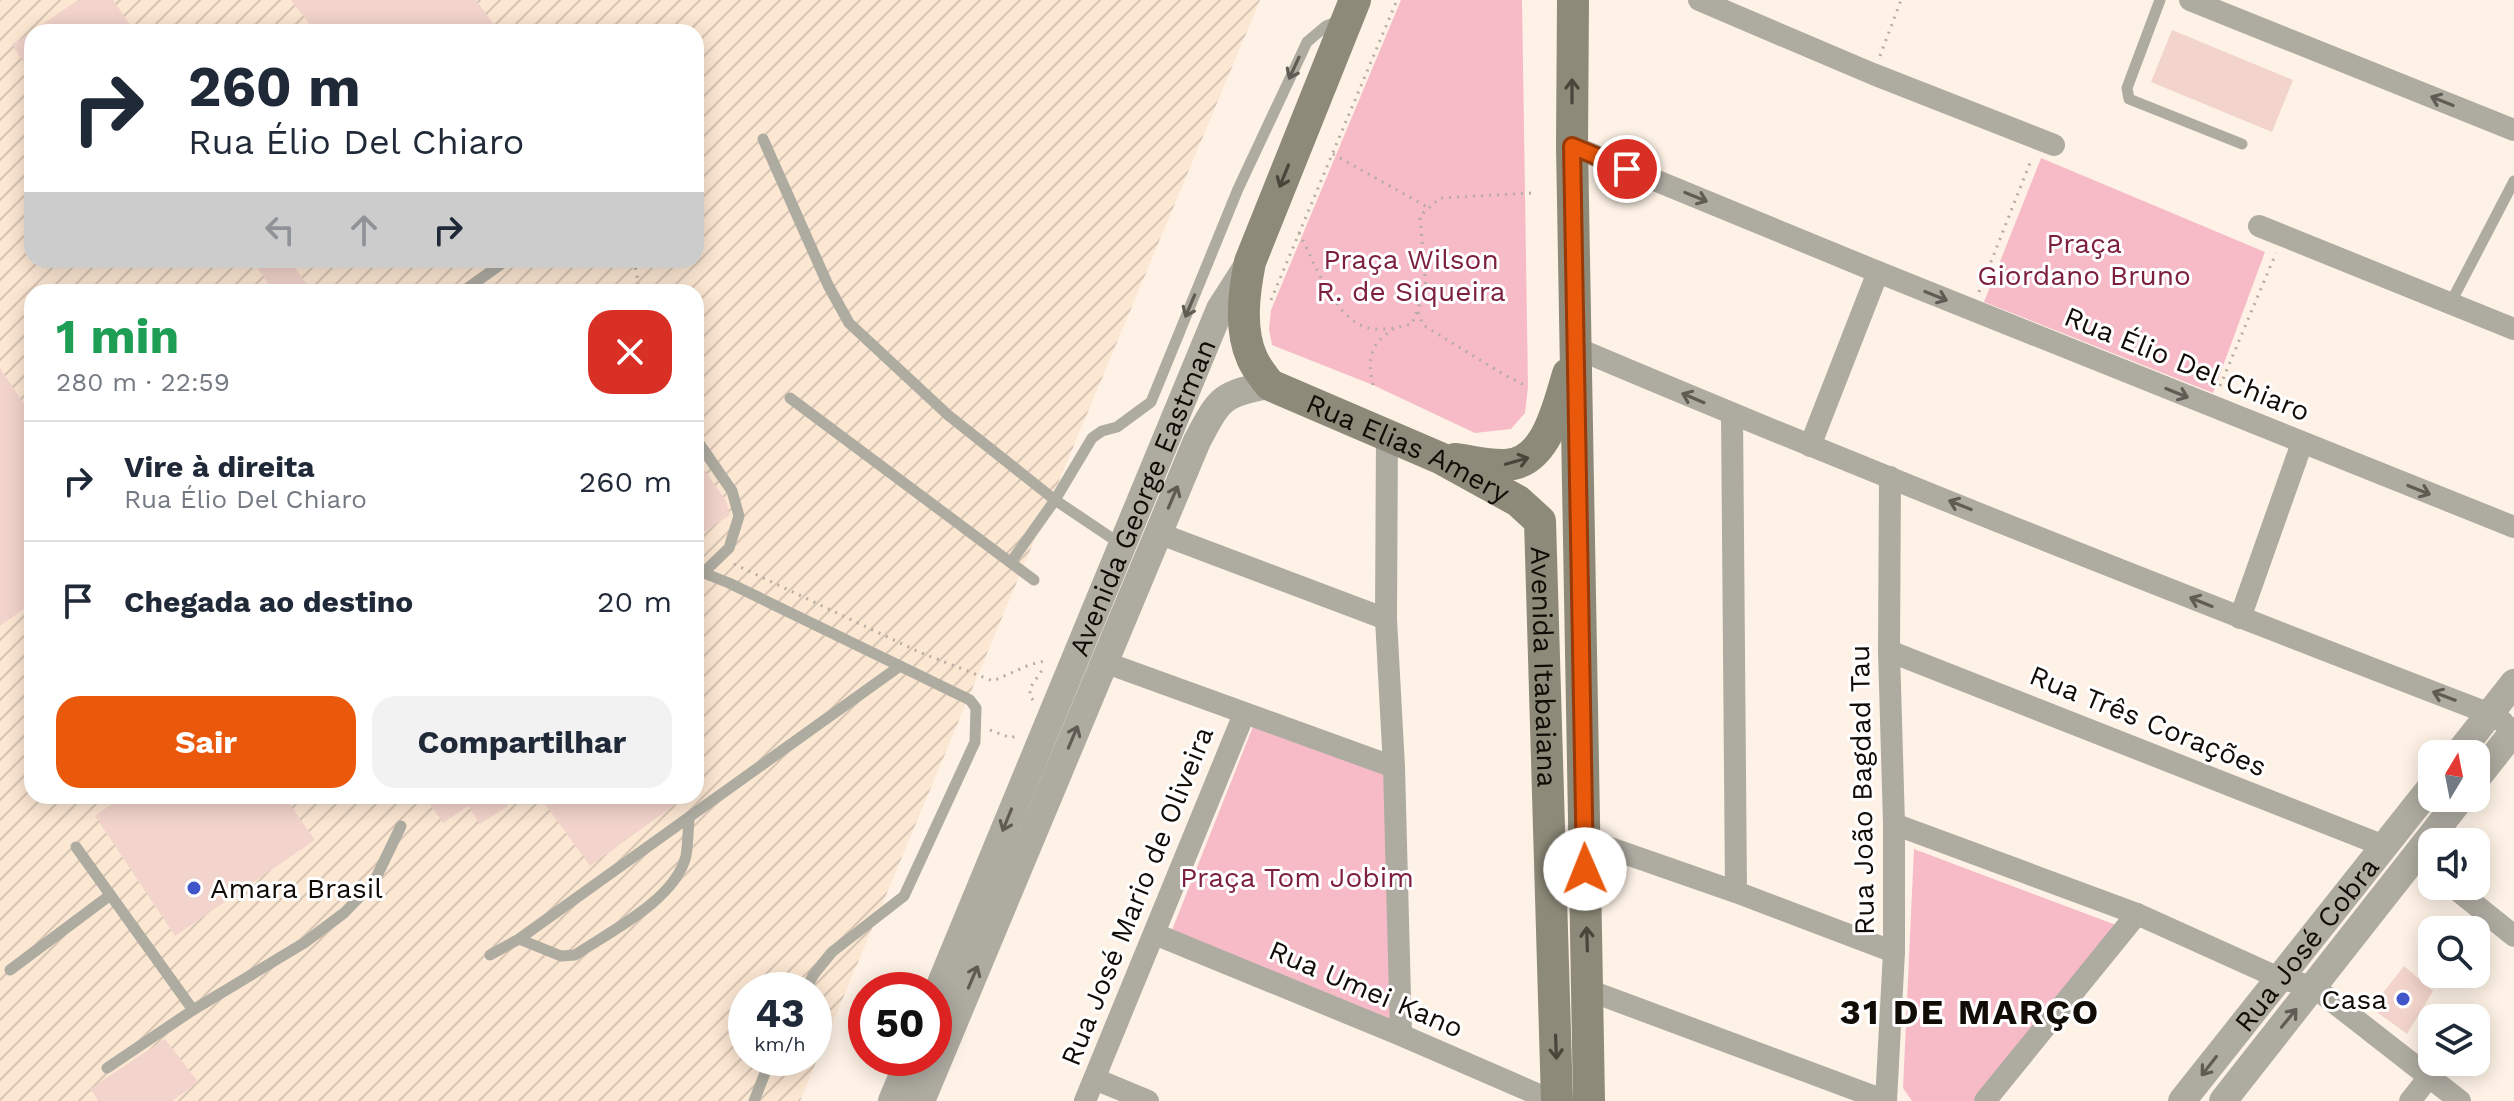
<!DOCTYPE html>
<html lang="pt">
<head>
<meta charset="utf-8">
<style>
	body { margin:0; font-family:"Work Sans",sans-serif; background:#f2f2f3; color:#1f2937; height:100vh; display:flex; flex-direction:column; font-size:30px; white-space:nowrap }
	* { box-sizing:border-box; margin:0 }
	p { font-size:26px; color:#747a83 }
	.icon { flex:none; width:44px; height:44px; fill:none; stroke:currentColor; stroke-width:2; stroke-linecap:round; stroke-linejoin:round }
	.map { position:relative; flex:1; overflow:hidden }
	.sheet { position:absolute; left:24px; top:284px; width:680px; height:520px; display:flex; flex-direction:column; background:#fff; border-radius:24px; box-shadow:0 4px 20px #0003 }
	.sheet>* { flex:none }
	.banner { position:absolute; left:24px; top:24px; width:680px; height:244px; border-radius:24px; box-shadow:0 4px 20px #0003; background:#fff; color:#1f2937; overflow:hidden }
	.needle { width:52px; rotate:10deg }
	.controls { position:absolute; left:2418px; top:740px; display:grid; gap:16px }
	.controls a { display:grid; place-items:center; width:72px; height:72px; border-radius:16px; background:#fff; box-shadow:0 4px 20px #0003; font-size:40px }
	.speed { position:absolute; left:728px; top:972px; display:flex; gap:16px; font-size:40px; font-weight:700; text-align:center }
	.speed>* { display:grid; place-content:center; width:104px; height:104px; border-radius:50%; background:#fff; box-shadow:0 4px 20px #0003; line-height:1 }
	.speed small { font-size:20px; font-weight:400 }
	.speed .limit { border:12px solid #d22; background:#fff; color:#111 }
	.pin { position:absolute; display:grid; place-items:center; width:68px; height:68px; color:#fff; margin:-34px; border:4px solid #fff; border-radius:50%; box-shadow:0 2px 8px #0007 }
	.me { position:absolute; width:88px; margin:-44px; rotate:359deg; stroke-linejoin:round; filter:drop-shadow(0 0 6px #0008) }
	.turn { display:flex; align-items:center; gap:28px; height:168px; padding:0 32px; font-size:36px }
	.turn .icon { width:104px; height:104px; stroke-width:2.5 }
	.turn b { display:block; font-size:56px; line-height:68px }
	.lanes { display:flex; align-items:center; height:76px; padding:0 32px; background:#0003; justify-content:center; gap:40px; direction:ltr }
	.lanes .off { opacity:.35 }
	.round { display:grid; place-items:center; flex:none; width:84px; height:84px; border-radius:24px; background:#f2f2f3 }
	.headline { display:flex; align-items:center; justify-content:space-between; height:136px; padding:0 32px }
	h1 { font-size:48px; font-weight:700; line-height:60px; color:#1e9e55 }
	.cta { display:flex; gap:16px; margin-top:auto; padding:16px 32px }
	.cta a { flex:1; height:92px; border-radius:24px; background:#ea580c; color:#fff; font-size:32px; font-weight:700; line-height:92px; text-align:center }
	.cta a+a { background:#f2f2f3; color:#1f2937 }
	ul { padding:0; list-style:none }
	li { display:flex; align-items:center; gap:24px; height:120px; padding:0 32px; border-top:2px solid #e0e1e3 }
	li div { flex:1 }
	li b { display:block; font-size:30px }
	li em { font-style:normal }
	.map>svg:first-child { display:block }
	.industrial { fill:url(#industrial-furrows); fill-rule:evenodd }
	.green { fill:#f7bbc8 }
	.building { fill:#f2d4cc }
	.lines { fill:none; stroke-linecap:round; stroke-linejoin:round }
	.path { stroke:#b7aca2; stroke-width:3; stroke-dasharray:2 6; stroke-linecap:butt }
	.service { stroke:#aeaca1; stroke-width:11 }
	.minor { stroke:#aeaca1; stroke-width:22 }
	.tertiary { stroke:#aeaca1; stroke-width:28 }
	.secondary { stroke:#8d8a79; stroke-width:32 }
	.oneway { stroke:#605c54 }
	.oneway2 { stroke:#49453a }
	.route-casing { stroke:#983908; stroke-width:20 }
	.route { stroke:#ea580c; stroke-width:14 }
	.poi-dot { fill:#4055c8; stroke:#fff; stroke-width:3 }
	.labels { text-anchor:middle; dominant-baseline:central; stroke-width:6; stroke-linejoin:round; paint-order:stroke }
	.park-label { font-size:28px; fill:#7d2040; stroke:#fff }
	.street-label { font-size:28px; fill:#120c06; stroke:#fff }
	.poi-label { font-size:28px; fill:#120c06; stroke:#fff; text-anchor:start }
	.district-label { font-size:36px; font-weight:bold; letter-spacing:2px; fill:#120c06; stroke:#fff }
</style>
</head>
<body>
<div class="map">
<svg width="2514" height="1101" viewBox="0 0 2514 1101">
	<defs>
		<pattern id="industrial-furrows" width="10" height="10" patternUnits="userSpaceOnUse" patternTransform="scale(2)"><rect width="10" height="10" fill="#fce7d2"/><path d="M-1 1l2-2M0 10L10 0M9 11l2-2" fill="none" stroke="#d7c5b3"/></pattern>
	</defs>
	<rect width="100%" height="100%" fill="#fef2e6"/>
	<path class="industrial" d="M 0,0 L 1260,0 L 800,1101 L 0,1101 ZM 32,32 L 696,32 L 696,260 L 32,260 ZM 32,292 L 696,292 L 696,796 L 32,796 ZM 746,990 L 814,990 L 814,1058 L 746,1058 Z"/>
	<g class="green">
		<path d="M 1401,0 L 1522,0 L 1528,387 L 1525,413 L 1511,429 L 1475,433 L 1373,385 L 1272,345 L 1269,329 L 1271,310 Z"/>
		<path d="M 2041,158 L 2265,252 L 2213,393 L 1984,302 Z"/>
		<path d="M 1254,724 L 1392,777 L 1397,1022 L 1172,930 Z"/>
		<path d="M 1914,849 L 2116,925 L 1982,1101 L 1912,1101 L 1903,1088 Z"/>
	</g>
	<g class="building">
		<path d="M 78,0 L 113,0 L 135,32 L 32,32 L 32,74 L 12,45 Z"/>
		<path d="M 291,0 L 476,0 L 499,32 L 315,32 Z"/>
		<path d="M 2172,30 L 2293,80 L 2272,132 L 2151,82 Z"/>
		<path d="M 252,260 L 290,260 L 312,292 L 274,292 Z"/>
		<path d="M 0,368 L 32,416 L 32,603 L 0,626 Z"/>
		<path d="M 696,458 L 726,501 L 730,515 L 696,537 Z"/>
		<path d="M 123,796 L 284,796 L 315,840 L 175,936 L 95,816 Z"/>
		<path d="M 425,796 L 501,796 L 508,806 L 480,824 L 468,806 L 443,823 Z"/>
		<path d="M 539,796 L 687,796 L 590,866 Z"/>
		<path d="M 2404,966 L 2433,991 L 2407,1034 L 2371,1008 Z"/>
		<path d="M 165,1039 L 198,1082 L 172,1101 L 99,1101 L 90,1089 Z"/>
	</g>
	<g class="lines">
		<g class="path">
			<path d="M 1880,56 L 1901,0"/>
			<path d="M 1333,154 L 1429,208"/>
			<path d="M 1299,233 C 1315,262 1336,327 1375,329 C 1387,330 1401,327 1412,324 L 1426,288 L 1420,216 L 1440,198 L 1532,193"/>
			<path d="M 634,260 L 640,292"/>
			<path d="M 1979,292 L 2032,158"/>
			<path d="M 1271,300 L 1397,0"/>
			<path d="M 1418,312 L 1423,325 L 1503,374 L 1528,387"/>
			<path d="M 1373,385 C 1367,359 1370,343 1394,329"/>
			<path d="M 2220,386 L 2276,253"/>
			<path d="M 734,564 L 919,652 L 993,681 L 1029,665 L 1048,660"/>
			<path d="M 1033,700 L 1030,697 L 1030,688 L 1045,666"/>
			<path d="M 990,730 L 1011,738 L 1017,735"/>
		</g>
		<g class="service">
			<path d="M 2160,0 L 2127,88 L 2129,99 L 2242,144"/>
			<path d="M 763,139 L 828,285 L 849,323 L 948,415 L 1055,500 L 1122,545"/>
			<path d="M 462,292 L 507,260"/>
			<path d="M 2450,304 L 2514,181"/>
			<path d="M 790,398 L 1034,580"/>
			<path d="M 696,439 L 732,491 L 739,516 L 729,548 L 703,573"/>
			<path d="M 1011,562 L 1055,500 L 1092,438 L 1102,431 L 1117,427 L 1151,402 L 1238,189 L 1307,42 L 1326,26 L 1340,20"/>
			<path d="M 76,847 L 193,1010"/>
			<path d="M 519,939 L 561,956 L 575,955 C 611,931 675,900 686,856 C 688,844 688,831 689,819"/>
			<path d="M 490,955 L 519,939 L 900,666 L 729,583 L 696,570"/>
			<path d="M 10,970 L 109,896"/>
			<path d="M 805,990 L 814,974 L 832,952 L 904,896 L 975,742 L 976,708 L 970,700 L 900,666"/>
			<path d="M 107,1068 L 193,1010 L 304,943 L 344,913 L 374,882 L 401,826"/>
			<path d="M 754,1101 L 771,1058"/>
		</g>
		<g class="minor">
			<path d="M 1699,0 L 1873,74 L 2054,145"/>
			<path d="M 2190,0 L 2514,130"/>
			<path d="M 1572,146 L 1878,272 L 2514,527"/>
			<path d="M 2259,226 L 2514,329"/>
			<path d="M 1576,348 C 1878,476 2183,596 2490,714 L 2503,722"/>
			<path d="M 1732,414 L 1736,892"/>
			<path d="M 1387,435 L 1386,619 L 1394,767 L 1401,1035"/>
			<path d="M 1810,446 L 1878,272"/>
			<path d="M 1158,533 L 1386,619"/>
			<path d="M 2240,618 L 2302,443"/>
			<path d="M 1889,651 L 2384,846"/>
			<path d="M 1104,662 L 1394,767"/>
			<path d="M 1894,824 L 2137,914 L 2279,978 L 2314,987 L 2460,1101"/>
			<path d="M 1584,839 L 1736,892 L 1894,952"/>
			<path d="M 2452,886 L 2514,936"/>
			<path d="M 1155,934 L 1401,1035 L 1553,1101"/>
			<path d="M 1588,990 L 1886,1101"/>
			<path d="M 1095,1079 L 1148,1101"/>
			<path d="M 1085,1101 L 1244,714"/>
			<path d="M 1886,1101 L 1894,952 L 1894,824 L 1889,651 L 1890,477"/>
			<path d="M 1985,1101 L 2137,914"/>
			<path d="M 2410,1101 L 2429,1077"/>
		</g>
		<g class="tertiary">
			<path d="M 2458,754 L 2514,683"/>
			<path d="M 2476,779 L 2514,731"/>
			<path id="s1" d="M 934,1000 L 1220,309 L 1250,262"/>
			<path d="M 892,1101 L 910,1058"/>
			<path d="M 921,1101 L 1197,441 C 1220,398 1221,394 1270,385"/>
			<path id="s2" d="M 2182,1101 L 2432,786"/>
			<path d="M 2223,1101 L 2461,798"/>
		</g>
		<g class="secondary">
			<path id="s3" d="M 1355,0 L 1250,262 C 1244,292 1239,329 1252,358 C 1256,368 1264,377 1270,385 L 1440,458 L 1518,501 L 1540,521 L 1557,1101"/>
			<path d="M 1573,0 L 1572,146 L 1589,1101"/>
			<path d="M 1455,459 C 1471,461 1489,466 1505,465 C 1547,464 1558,406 1568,374"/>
		</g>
	</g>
	<defs><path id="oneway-shaft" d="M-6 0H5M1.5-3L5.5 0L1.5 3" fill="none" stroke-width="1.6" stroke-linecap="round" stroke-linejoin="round" transform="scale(2)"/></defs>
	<g class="oneway">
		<use href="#oneway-shaft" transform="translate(1294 68) rotate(115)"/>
		<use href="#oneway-shaft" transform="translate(2442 101) rotate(-158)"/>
		<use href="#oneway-shaft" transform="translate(1696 197) rotate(22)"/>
		<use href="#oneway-shaft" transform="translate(1936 296) rotate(22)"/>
		<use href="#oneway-shaft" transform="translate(1190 306) rotate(113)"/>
		<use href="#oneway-shaft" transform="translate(2177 393) rotate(22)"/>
		<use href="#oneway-shaft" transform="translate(1693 398) rotate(-157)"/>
		<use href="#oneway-shaft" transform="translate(2419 490) rotate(22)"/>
		<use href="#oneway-shaft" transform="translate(1173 497) rotate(-67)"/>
		<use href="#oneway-shaft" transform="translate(1960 505) rotate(-158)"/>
		<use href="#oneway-shaft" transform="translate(2201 602) rotate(-158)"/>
		<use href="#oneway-shaft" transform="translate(2444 696) rotate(-159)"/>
		<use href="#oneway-shaft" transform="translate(1073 737) rotate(-67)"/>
		<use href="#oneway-shaft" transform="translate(1007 820) rotate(112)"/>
		<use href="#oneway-shaft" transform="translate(973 977) rotate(-67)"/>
		<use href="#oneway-shaft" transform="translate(2289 1018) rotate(-51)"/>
		<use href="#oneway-shaft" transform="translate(2209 1066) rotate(128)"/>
	</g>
	<g class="oneway2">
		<use href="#oneway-shaft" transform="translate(1572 91) rotate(-90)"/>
		<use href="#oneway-shaft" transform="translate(1284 176) rotate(112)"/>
		<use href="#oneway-shaft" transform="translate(1517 461) rotate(-16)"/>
		<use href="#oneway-shaft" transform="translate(1587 939) rotate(-92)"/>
		<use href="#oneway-shaft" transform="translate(1556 1047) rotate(88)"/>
	</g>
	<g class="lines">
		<defs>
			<path id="route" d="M 1585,869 L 1572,146 L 1627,169"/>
		</defs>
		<use href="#route" class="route-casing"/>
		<use href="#route" class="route"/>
	</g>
	<g class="poi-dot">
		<circle cx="194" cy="888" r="8"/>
		<circle cx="2403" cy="999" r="8"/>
	</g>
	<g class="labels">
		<g class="park-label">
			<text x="2084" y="243">Praça<tspan x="2084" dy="32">Giordano Bruno</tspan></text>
			<text x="1411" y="259">Praça Wilson<tspan x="1411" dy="32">R. de Siqueira</tspan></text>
			<text x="1297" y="877">Praça Tom Jobim</text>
		</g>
		<g class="street-label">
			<text transform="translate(2187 364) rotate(22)">Rua Élio Del Chiaro</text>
			<text stroke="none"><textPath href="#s3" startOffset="564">Rua Elias Amery</textPath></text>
			<text stroke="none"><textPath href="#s1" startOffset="544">Avenida George Eastman</textPath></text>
			<text stroke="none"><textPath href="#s3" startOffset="862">Avenida Itabaiana</textPath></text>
			<text transform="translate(2148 721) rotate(22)">Rua Três Corações</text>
			<text transform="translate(1862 790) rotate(-91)">Rua João Bagdad Tau</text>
			<text transform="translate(1137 896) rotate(-68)">Rua José Mario de Oliveira</text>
			<text stroke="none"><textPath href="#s2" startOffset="200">Rua José Cobra</textPath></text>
			<text transform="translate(1366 989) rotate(23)">Rua Umei Kano</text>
		</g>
		<g class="poi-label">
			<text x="210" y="888">Amara Brasil</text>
			<text x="2387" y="999" text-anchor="end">Casa</text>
		</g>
		<g class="district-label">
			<text x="1970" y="1012">31 DE MARÇO</text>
		</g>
	</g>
</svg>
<div class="controls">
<a><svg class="needle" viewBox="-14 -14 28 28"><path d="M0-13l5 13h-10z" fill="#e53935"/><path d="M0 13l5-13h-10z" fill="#747a83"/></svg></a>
<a><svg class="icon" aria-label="sound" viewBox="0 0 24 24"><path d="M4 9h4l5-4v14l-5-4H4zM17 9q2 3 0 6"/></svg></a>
<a><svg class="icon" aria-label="search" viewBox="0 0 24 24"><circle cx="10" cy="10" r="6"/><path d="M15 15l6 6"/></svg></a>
<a><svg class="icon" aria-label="layers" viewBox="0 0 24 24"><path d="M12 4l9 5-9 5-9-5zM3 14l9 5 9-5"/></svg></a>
</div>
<div class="speed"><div>43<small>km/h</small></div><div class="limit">50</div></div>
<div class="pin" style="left:1627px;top:169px;background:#d93025"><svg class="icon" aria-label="arrive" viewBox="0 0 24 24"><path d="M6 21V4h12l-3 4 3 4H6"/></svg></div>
<svg class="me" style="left:1585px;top:869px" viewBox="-20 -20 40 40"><circle r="19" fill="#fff"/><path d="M0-13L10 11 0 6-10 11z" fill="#ea580c"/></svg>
<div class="banner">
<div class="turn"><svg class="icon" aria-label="right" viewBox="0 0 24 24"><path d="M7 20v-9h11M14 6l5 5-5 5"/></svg><div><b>260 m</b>Rua Élio Del Chiaro</div></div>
<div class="lanes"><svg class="icon off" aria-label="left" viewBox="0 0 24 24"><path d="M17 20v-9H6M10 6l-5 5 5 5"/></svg><svg class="icon off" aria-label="ahead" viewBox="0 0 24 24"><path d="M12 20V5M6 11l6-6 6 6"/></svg><svg class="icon" aria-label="right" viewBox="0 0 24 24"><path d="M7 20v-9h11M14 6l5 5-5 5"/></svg></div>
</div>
<section class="sheet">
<div class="headline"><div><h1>1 min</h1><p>280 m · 22:59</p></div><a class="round" style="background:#d93025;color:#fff"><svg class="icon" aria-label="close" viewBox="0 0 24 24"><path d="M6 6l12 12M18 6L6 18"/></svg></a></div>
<ul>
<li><svg class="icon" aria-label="right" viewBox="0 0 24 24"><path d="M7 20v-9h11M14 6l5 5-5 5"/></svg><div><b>Vire à direita</b><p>Rua Élio Del Chiaro</p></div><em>260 m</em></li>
<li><svg class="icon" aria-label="arrive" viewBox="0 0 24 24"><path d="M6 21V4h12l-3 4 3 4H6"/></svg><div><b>Chegada ao destino</b></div><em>20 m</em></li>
</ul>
<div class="cta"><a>Sair</a><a>Compartilhar</a></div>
</section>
</div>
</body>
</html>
